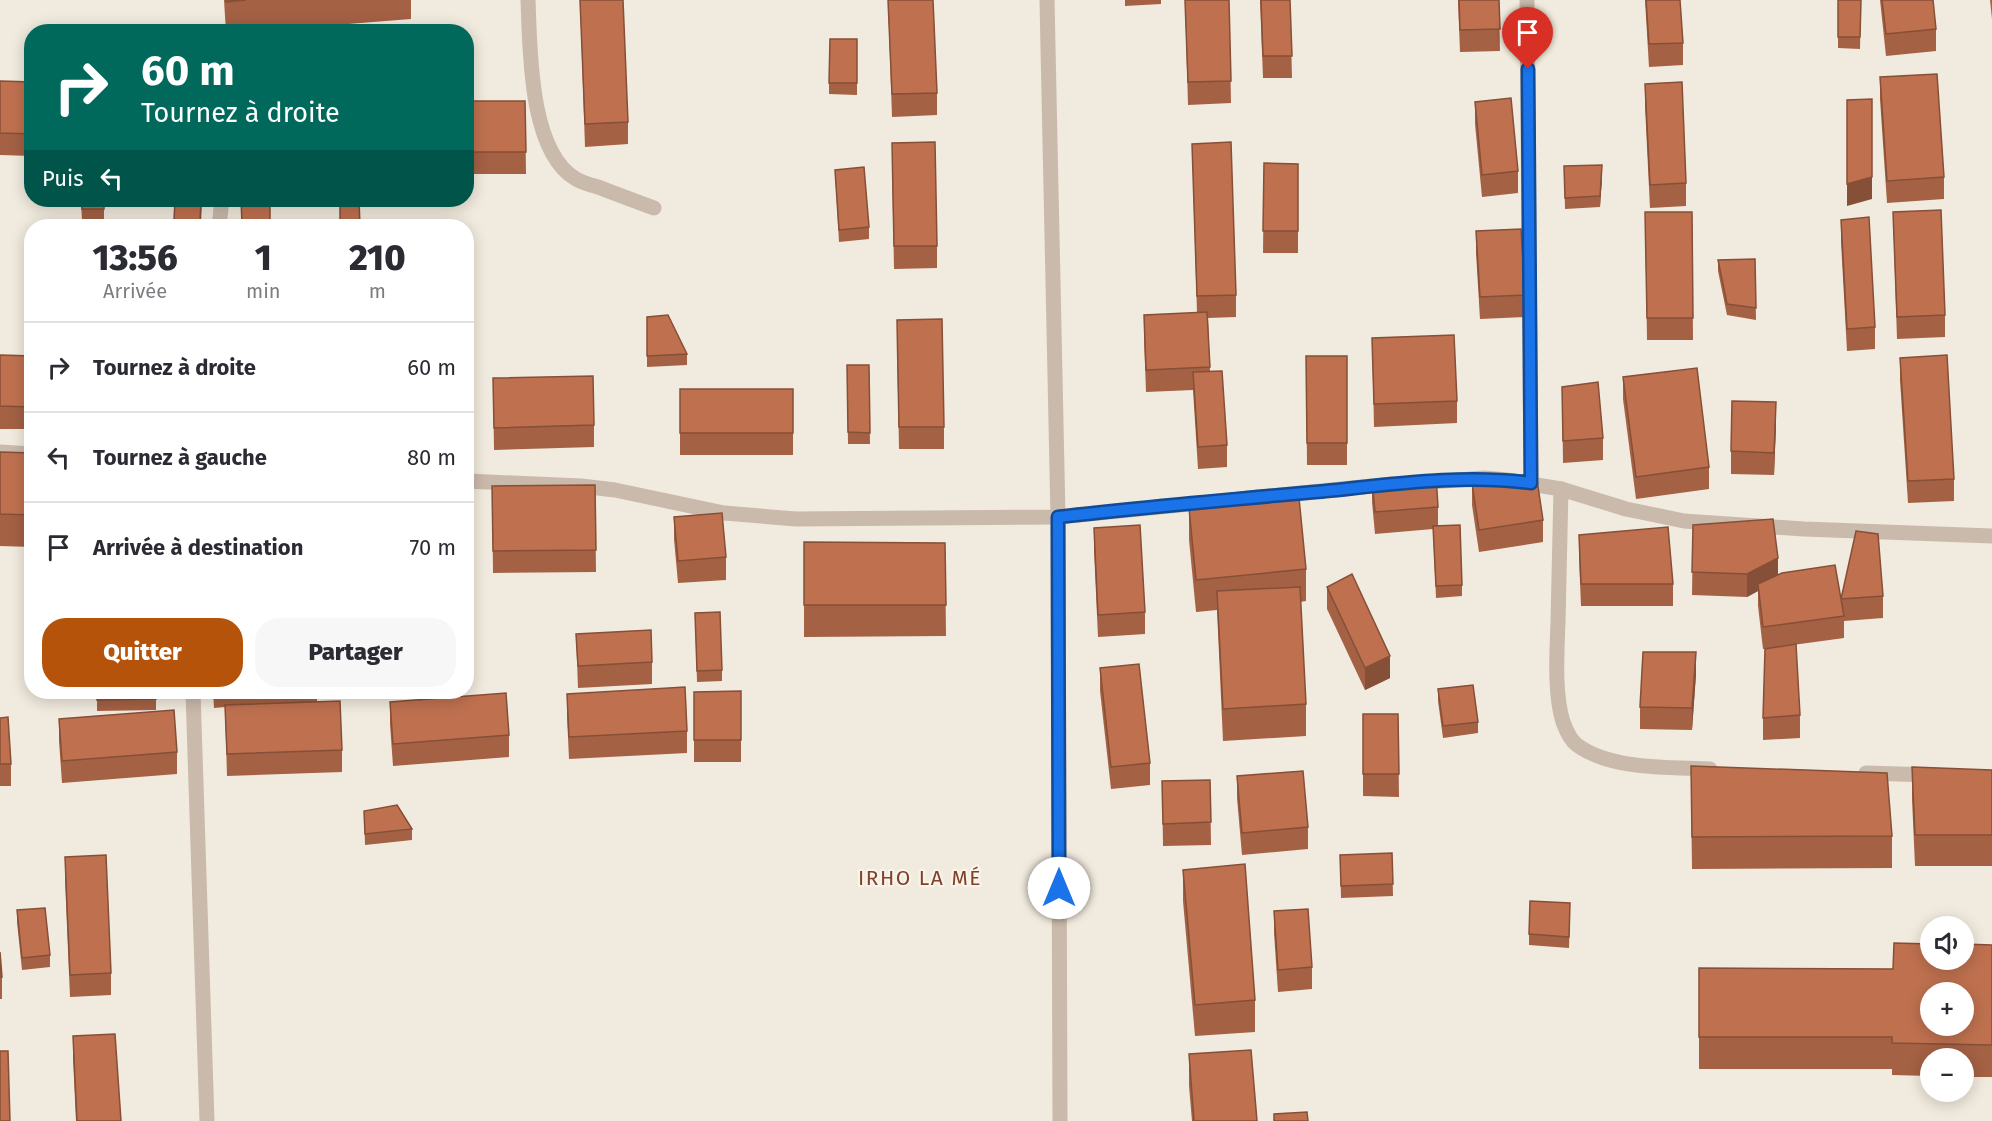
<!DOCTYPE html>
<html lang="fr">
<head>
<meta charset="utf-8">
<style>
	body { margin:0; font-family:"Fira Sans",sans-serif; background:#f7f7f7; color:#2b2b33; height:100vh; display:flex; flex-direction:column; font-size:22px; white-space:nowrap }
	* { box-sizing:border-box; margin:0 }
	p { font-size:20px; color:#7c7c81 }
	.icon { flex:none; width:33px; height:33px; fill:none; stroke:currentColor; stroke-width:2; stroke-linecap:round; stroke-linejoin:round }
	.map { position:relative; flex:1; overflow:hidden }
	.panel { position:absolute; left:24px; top:219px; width:450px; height:480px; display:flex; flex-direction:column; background:#fff; border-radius:24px; box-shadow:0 3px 15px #0003 }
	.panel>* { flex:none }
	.banner { position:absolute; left:24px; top:24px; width:450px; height:183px; border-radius:24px; box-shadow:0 3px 15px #0003; background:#00695c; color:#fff; overflow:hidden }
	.fabs { position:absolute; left:1920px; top:916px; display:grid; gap:12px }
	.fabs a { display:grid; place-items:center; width:54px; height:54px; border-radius:50%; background:#fff; box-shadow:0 3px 15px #0003; font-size:30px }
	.pin { position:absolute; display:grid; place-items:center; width:51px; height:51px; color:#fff; margin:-62px -26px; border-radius:50% 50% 50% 0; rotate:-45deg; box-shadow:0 0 6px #0007 }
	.pin .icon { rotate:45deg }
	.me { position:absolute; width:66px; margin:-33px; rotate:0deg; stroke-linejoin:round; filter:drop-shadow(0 0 4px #0008) }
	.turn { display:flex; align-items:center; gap:21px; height:126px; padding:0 18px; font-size:27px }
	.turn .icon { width:78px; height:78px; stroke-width:2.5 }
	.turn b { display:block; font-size:42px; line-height:51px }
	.then { display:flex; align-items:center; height:57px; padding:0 18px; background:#0003; gap:12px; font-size:22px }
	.eta { display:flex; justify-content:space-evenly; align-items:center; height:102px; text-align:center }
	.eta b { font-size:36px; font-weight:800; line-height:42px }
	.button { display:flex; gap:12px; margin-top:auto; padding:12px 18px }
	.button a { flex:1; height:69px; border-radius:24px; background:#b45309; color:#fff; font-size:24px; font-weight:800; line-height:69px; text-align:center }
	.button a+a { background:#f7f7f7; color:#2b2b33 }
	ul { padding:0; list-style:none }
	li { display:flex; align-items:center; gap:18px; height:90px; padding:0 18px; border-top:2px solid #e1e1e2 }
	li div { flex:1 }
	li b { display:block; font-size:22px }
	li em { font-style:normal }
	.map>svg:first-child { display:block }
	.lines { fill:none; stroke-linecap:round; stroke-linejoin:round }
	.minor { stroke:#c9baab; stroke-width:15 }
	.wall { fill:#a46144 }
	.shaded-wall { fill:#864f37 }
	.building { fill:#bf714f; stroke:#864f37; stroke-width:1.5; fill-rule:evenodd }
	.route-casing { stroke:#114b97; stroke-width:15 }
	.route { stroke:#1a73e8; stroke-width:10 }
	.labels { text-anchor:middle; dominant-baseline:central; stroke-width:4.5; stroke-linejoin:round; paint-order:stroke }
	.quarter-label { font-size:21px; letter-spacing:1.5px; fill:#814328; stroke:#f9f3eb }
</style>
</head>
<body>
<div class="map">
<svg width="1992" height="1121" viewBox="0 0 1992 1121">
	<rect width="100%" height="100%" fill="#f1eade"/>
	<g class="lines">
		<g class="minor">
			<path d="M 528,0 C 530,49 529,152 576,179 C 583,183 591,185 598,187 C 616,194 635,201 654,208"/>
			<path d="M 1047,0 L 1058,517 L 1060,1121"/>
			<path d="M 1527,0 L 1531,483"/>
			<path d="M 219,226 L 222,200"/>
			<path d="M 0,452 L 32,454"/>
			<path d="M 466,481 L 581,486 L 615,490 L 724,513 L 796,519 L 1058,517 L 1392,484"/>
			<path d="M 1416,483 L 1485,478 L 1507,480 L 1561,489 L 1626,509 L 1684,521 L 1804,529 L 1992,536"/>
			<path d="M 1561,489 C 1560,534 1559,578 1558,622 C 1557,652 1554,693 1563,722 C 1566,730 1570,740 1577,745 C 1611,770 1669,767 1710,769"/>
			<path d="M 193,692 L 207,1121"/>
			<path d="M 1866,773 L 1932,775"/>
		</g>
	</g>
	<g class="wall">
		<path d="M 224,0 L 411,0 L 411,19 L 249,32 L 226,32 Z"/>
		<path d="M 580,0 L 628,122 L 628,144 L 585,147 Z"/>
		<path d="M 888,0 L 937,93 L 937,115 L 892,117 Z"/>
		<path d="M 1125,0 L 1161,0 L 1161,4 L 1125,6 Z"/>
		<path d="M 1185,0 L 1229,0 L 1231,103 L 1188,105 Z"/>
		<path d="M 1260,0 L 1290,0 L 1292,78 L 1263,78 Z"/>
		<path d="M 1458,0 L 1499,0 L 1500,51 L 1460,52 Z"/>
		<path d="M 1645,0 L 1680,0 L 1683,43 L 1683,65 L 1649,67 Z"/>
		<path d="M 1838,0 L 1861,0 L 1860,49 L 1838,48 Z"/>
		<path d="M 1880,0 L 1933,0 L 1936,29 L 1936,51 L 1886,56 Z"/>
		<path d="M 1990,0 L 1992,0 L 1992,19 Z"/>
		<path d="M 857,39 L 857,95 L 829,94 L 829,83 Z"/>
		<path d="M 1880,77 L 1944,177 L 1944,199 L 1887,203 L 1880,99 Z"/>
		<path d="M 0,81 L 32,82 L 32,156 L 0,155 Z"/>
		<path d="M 1645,84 L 1686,183 L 1686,206 L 1650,208 L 1645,106 Z"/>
		<path d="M 466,101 L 525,101 L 526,174 L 466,174 Z"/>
		<path d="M 1475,102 L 1518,171 L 1518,193 L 1482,197 L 1475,124 Z"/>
		<path d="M 1192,144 L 1236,295 L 1236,317 L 1208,318 L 1210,372 L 1227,445 L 1227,467 L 1198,469 L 1193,390 L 1146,392 L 1144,337 L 1144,315 L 1197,313 Z"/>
		<path d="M 1264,163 L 1298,164 L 1298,253 L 1263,253 Z"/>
		<path d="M 892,165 L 937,246 L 937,268 L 894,269 Z"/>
		<path d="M 1564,166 L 1602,176 L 1600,207 L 1565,209 Z"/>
		<path d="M 835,170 L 869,227 L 869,239 L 839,242 Z"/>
		<path d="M 81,200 L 104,200 L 104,220 L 82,221 Z"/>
		<path d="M 175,200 L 202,200 L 201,226 L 174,226 Z"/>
		<path d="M 241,200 L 270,200 L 270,226 L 242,226 Z"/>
		<path d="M 1645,212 L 1692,212 L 1693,340 L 1647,340 Z"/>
		<path d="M 1893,212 L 1945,315 L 1945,337 L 1897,339 Z"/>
		<path d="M 1841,220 L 1875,327 L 1875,349 L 1847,351 L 1841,242 Z"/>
		<path d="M 1476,231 L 1525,295 L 1525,317 L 1480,319 L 1476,253 Z"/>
		<path d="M 1755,259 L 1756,320 L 1727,315 L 1718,271 L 1718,260 Z"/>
		<path d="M 647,317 L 687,354 L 687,365 L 647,367 Z"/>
		<path d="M 1372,338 L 1457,401 L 1457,423 L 1374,427 Z"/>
		<path d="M 897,342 L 944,427 L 944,449 L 899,449 Z"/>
		<path d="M 0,355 L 32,356 L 32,429 L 0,429 Z"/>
		<path d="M 1306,356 L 1347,356 L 1347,465 L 1307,465 Z"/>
		<path d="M 1900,358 L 1954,479 L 1954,501 L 1908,503 L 1900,380 Z"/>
		<path d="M 847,365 L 869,365 L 870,444 L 848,444 Z"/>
		<path d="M 1623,377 L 1709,467 L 1709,489 L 1636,499 L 1623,399 Z"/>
		<path d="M 493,378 L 594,425 L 594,447 L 494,450 Z"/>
		<path d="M 1562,387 L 1603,438 L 1603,460 L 1563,463 Z"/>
		<rect x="680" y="389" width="113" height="66"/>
		<path d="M 1776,424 L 1774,475 L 1731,474 L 1731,451 Z"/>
		<path d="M 0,452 L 32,453 L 32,547 L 0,546 Z"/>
		<path d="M 1372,480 L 1438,507 L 1438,526 L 1462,585 L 1462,596 L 1436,598 L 1433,529 L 1375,534 L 1372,502 Z"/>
		<path d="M 1472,483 L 1543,520 L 1543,542 L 1479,552 L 1472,505 Z"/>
		<path d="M 595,485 L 596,572 L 493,573 L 492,486 Z"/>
		<path d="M 1189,508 L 1306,569 L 1306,601 L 1300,602 L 1306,704 L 1306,736 L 1223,741 L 1217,610 L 1196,612 L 1189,540 Z"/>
		<path d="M 674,517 L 726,557 L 726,580 L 678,583 L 674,539 Z"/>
		<path d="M 1693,525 L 1778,575 L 1841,598 L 1883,596 L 1883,618 L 1844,621 L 1844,638 L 1763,649 L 1758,606 L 1758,591 L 1747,597 L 1692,595 Z"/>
		<path d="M 1094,528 L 1145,612 L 1145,634 L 1098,637 L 1094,550 Z"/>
		<path d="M 1579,535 L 1673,584 L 1673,606 L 1581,606 L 1579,557 Z"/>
		<path d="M 804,542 L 945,543 L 946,636 L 804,637 Z"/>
		<path d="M 1327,587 L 1390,678 L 1365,690 L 1327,609 Z"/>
		<path d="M 695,613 L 722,670 L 722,681 L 697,682 Z"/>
		<path d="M 576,634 L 652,662 L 652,684 L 578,688 Z"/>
		<path d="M 1100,668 L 1150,763 L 1150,785 L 1111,789 L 1100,691 Z"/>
		<path d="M 1696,674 L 1692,730 L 1640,729 L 1640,707 Z"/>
		<path d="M 1438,689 L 1478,722 L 1478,733 L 1443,738 L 1438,701 Z"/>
		<path d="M 741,691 L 741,762 L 694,762 L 694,692 Z"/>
		<path d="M 97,692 L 156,692 L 156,710 L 97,711 Z"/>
		<path d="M 213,692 L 317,692 L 317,701 L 342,750 L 342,772 L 227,776 L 225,707 L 214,708 Z"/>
		<path d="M 567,694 L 687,731 L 687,753 L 569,759 L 567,716 Z"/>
		<path d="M 390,702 L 509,735 L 509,757 L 393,766 L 390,724 Z"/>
		<path d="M 1363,714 L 1398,714 L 1399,797 L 1363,796 Z"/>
		<path d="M 1800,715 L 1800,738 L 1763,740 L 1763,718 Z"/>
		<path d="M 0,718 L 11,764 L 11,786 L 0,786 Z"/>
		<path d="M 59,719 L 177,752 L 177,774 L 62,783 L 59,741 Z"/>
		<path d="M 1912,767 L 1992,770 L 1992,866 L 1915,866 L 1912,799 Z"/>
		<path d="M 1237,776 L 1308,827 L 1308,849 L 1242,855 L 1237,798 Z"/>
		<path d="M 1210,780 L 1211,845 L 1163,846 L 1162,781 Z"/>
		<path d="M 1691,797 L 1892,836 L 1892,868 L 1692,869 Z"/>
		<path d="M 364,811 L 412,829 L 412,840 L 365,845 Z"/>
		<path d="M 1392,853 L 1393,896 L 1341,898 L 1340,855 Z"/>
		<path d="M 65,857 L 111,973 L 111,995 L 70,997 L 65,879 Z"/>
		<path d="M 1183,870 L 1255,1000 L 1255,1032 L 1195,1036 L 1183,901 Z"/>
		<path d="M 17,910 L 50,955 L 50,967 L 22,970 L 17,922 Z"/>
		<path d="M 1274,911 L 1312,967 L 1312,989 L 1278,992 L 1274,933 Z"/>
		<path d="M 1570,914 L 1569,948 L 1529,945 L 1529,934 Z"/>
		<path d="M 1992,945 L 1992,1077 L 1964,1077 L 1964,1059 L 1930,1059 L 1930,1076 L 1892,1075 L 1892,1069 L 1699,1069 L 1699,968 L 1893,969 Z"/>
		<path d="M 0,952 L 2,977 L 2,999 L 0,999 Z"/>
		<path d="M 73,1036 L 121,1121 L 76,1121 L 73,1058 Z"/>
		<path d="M 1189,1054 L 1257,1121 L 1192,1121 L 1189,1086 Z"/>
	</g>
	<g class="shaded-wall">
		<path d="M 1602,165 L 1602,176 L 1600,207 L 1600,196 Z"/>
		<path d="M 1872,177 L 1872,199 L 1847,206 L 1847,184 Z"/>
		<path d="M 1776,402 L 1776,424 L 1774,475 L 1774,453 Z"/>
		<path d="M 1778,558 L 1778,580 L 1758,584 L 1758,591 L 1747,597 L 1747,574 Z"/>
		<path d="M 1696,652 L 1696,674 L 1692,730 L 1692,708 Z"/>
		<path d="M 1390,656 L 1390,678 L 1365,690 L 1365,668 Z"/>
	</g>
	<g class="building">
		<path d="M 226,0 L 246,0 L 226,2 Z"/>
		<path d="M 580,0 L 623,0 L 628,122 L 585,124 Z"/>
		<path d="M 888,0 L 933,0 L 937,93 L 892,94 Z"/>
		<path d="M 1185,0 L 1229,0 L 1231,81 L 1188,82 Z"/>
		<path d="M 1261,0 L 1290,0 L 1292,56 L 1263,56 Z"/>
		<path d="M 1459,0 L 1499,0 L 1500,29 L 1460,30 Z"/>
		<path d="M 1646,0 L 1680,0 L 1683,43 L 1649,44 Z"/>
		<path d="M 1838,0 L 1861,0 L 1860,37 L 1838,37 Z"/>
		<path d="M 1882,0 L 1933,0 L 1936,29 L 1886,34 Z"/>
		<path d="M 830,39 L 857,39 L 857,83 L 829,83 Z"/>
		<path d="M 1937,74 L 1944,177 L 1887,181 L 1880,77 Z"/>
		<path d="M 0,81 L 32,82 L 32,134 L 0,133 Z"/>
		<path d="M 1682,82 L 1686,183 L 1650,185 L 1645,84 Z"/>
		<path d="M 1511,98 L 1518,171 L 1482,175 L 1475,102 Z"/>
		<path d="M 1872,99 L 1872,177 L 1847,184 L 1847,100 Z"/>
		<path d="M 466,101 L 525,101 L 526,152 L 466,152 Z"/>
		<path d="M 935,142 L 937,246 L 894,246 L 892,143 Z"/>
		<path d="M 1231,142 L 1236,295 L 1197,296 L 1192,144 Z"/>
		<path d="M 1264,163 L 1298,164 L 1298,231 L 1263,231 Z"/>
		<path d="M 1602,165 L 1600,196 L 1565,198 L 1564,166 Z"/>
		<path d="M 864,167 L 869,227 L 839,230 L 835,170 Z"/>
		<rect x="82" y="200" width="22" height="9"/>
		<path d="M 175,200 L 201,200 L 200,221 L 174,220 Z"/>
		<path d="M 241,200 L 270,200 L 270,223 L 242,224 Z"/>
		<path d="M 340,200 L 359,200 L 360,226 L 340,226 Z"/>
		<path d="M 1941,210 L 1945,315 L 1897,317 L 1893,212 Z"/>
		<path d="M 1645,212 L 1692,212 L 1693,318 L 1647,318 Z"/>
		<path d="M 1869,217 L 1875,327 L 1847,329 L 1841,220 Z"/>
		<path d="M 1521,229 L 1525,295 L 1480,297 L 1476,231 Z"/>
		<path d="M 1755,259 L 1756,308 L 1727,304 L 1718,260 Z"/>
		<path d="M 1207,312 L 1210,367 L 1146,370 L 1144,315 Z"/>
		<path d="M 668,315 L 687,354 L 647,356 L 647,317 Z"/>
		<path d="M 942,319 L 944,427 L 899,427 L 897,320 Z"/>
		<path d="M 1454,335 L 1457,401 L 1374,404 L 1372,338 Z"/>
		<path d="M 0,355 L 32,356 L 32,407 L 0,406 Z"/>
		<path d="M 1947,355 L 1954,479 L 1908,481 L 1900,358 Z"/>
		<path d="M 1306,356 L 1347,356 L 1347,443 L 1307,443 Z"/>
		<path d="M 847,365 L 869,365 L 870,433 L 848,432 Z"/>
		<path d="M 1697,368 L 1709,467 L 1636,477 L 1623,377 Z"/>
		<path d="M 1222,371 L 1227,445 L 1198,447 L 1193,372 Z"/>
		<path d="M 593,376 L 594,425 L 494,428 L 493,378 Z"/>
		<path d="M 1598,382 L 1603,438 L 1563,441 L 1562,387 Z"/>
		<rect x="680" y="389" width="113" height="44"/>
		<path d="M 1732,401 L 1776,402 L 1774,453 L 1731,451 Z"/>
		<path d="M 0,452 L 32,453 L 32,515 L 0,514 Z"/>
		<path d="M 1536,473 L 1543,520 L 1479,530 L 1472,483 Z"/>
		<path d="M 1436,475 L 1438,507 L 1375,512 L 1372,480 Z"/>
		<path d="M 595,485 L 596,550 L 493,551 L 492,486 Z"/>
		<path d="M 1299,498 L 1306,569 L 1196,580 L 1189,508 Z"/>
		<path d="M 722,513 L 726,557 L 678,561 L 674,517 Z"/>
		<path d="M 1773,519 L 1778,558 L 1747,574 L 1692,572 L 1693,525 Z"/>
		<path d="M 1140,525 L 1145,612 L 1098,615 L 1094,528 Z"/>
		<path d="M 1460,525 L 1462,585 L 1436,586 L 1433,526 Z"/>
		<path d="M 1668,527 L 1673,584 L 1581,584 L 1579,535 Z"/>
		<path d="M 1856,531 L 1878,534 L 1883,596 L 1841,599 Z"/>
		<path d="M 804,542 L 945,543 L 946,605 L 804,605 Z"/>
		<path d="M 1835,565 L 1844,616 L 1763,627 L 1758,584 L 1782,573 Z"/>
		<path d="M 1352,574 L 1390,656 L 1365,668 L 1327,587 Z"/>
		<path d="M 1300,587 L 1306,704 L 1223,709 L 1217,591 Z"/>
		<path d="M 720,612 L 722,670 L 697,671 L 695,613 Z"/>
		<path d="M 651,630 L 652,662 L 578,666 L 576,634 Z"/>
		<path d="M 1796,644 L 1800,715 L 1763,718 L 1765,649 Z"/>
		<path d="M 1643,652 L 1696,652 L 1692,708 L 1640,707 Z"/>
		<path d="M 1139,664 L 1150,763 L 1111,767 L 1100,668 Z"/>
		<path d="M 1473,685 L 1478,722 L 1443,726 L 1438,689 Z"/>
		<path d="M 685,687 L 687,731 L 569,737 L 567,694 Z"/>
		<path d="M 741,691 L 741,740 L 694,740 L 694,692 Z"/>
		<path d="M 97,692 L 156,692 L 156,699 L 97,700 Z"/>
		<path d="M 506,693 L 509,735 L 393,744 L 390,702 Z"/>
		<path d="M 340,701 L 342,750 L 227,754 L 225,705 Z"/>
		<path d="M 174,710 L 177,752 L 62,761 L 59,719 Z"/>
		<path d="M 1363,714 L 1398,714 L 1399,774 L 1363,774 Z"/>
		<path d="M 8,717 L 11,764 L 0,764 L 0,718 Z"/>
		<path d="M 1691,766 L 1887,773 L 1892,836 L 1692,837 Z"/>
		<path d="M 1912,767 L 1992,770 L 1992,835 L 1915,835 Z"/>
		<path d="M 1303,771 L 1308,827 L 1242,833 L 1237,776 Z"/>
		<path d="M 1210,780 L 1211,822 L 1163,824 L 1162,781 Z"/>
		<path d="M 397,805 L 412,829 L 365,834 L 364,811 Z"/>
		<path d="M 1392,853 L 1393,884 L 1341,886 L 1340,855 Z"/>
		<path d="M 106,855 L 111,973 L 70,975 L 65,857 Z"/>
		<path d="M 1245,864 L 1255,1000 L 1195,1005 L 1183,870 Z"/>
		<path d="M 1530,901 L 1570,903 L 1569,937 L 1529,934 Z"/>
		<path d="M 45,908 L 50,955 L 22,958 L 17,910 Z"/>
		<path d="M 1308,909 L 1312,967 L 1278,970 L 1274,911 Z"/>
		<path d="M 1894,943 L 1930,944 L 1930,960 L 1964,960 L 1964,944 L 1992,945 L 1992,1045 L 1892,1043 L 1892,1037 L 1699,1037 L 1699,968 L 1893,969 ZM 1930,993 L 1964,993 L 1964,1026 L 1930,1026 Z"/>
		<path d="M 0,952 L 2,977 L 0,977 Z"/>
		<path d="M 115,1034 L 121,1121 L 77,1121 L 73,1036 Z"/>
		<path d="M 1251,1050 L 1257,1121 L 1194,1121 L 1189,1054 Z"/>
		<path d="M 0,1051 L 8,1051 L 10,1121 L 0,1121 Z"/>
		<path d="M 1307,1112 L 1308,1121 L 1274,1121 L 1274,1114 Z"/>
	</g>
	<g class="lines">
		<defs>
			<path id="route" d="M 1059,888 L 1058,517 C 1147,507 1237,499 1326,491 C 1394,484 1464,474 1531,483 L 1528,69"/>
		</defs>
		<use href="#route" class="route-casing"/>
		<use href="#route" class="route"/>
	</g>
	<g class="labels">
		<g class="quarter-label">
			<text x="920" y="878">IRHO LA MÉ</text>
		</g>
	</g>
</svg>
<div class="fabs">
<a><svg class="icon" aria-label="sound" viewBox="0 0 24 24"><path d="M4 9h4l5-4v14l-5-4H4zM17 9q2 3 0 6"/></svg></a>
<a>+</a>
<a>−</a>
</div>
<div class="pin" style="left:1528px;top:69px;background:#d93025"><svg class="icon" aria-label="arrive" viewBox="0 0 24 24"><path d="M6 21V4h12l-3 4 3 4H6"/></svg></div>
<svg class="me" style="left:1059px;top:888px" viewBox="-20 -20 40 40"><circle r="19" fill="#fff"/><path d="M0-13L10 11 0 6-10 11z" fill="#1a73e8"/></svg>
<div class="banner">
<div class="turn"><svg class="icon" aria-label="right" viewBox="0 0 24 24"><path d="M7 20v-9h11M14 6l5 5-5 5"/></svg><div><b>60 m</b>Tournez à droite</div></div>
<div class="then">Puis<svg class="icon" aria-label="left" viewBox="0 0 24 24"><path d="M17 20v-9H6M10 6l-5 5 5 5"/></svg></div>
</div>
<section class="panel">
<div class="eta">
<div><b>13:56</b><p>Arrivée</p></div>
<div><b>1</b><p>min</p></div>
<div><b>210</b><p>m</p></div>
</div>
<ul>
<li><svg class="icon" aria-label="right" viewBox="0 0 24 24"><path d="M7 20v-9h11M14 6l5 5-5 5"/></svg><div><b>Tournez à droite</b></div><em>60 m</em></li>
<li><svg class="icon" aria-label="left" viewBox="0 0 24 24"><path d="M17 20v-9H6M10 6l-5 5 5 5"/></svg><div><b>Tournez à gauche</b></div><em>80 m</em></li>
<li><svg class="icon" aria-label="arrive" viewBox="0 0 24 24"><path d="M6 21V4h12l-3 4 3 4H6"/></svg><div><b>Arrivée à destination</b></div><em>70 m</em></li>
</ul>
<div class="button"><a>Quitter</a><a>Partager</a></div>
</section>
</div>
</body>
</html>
